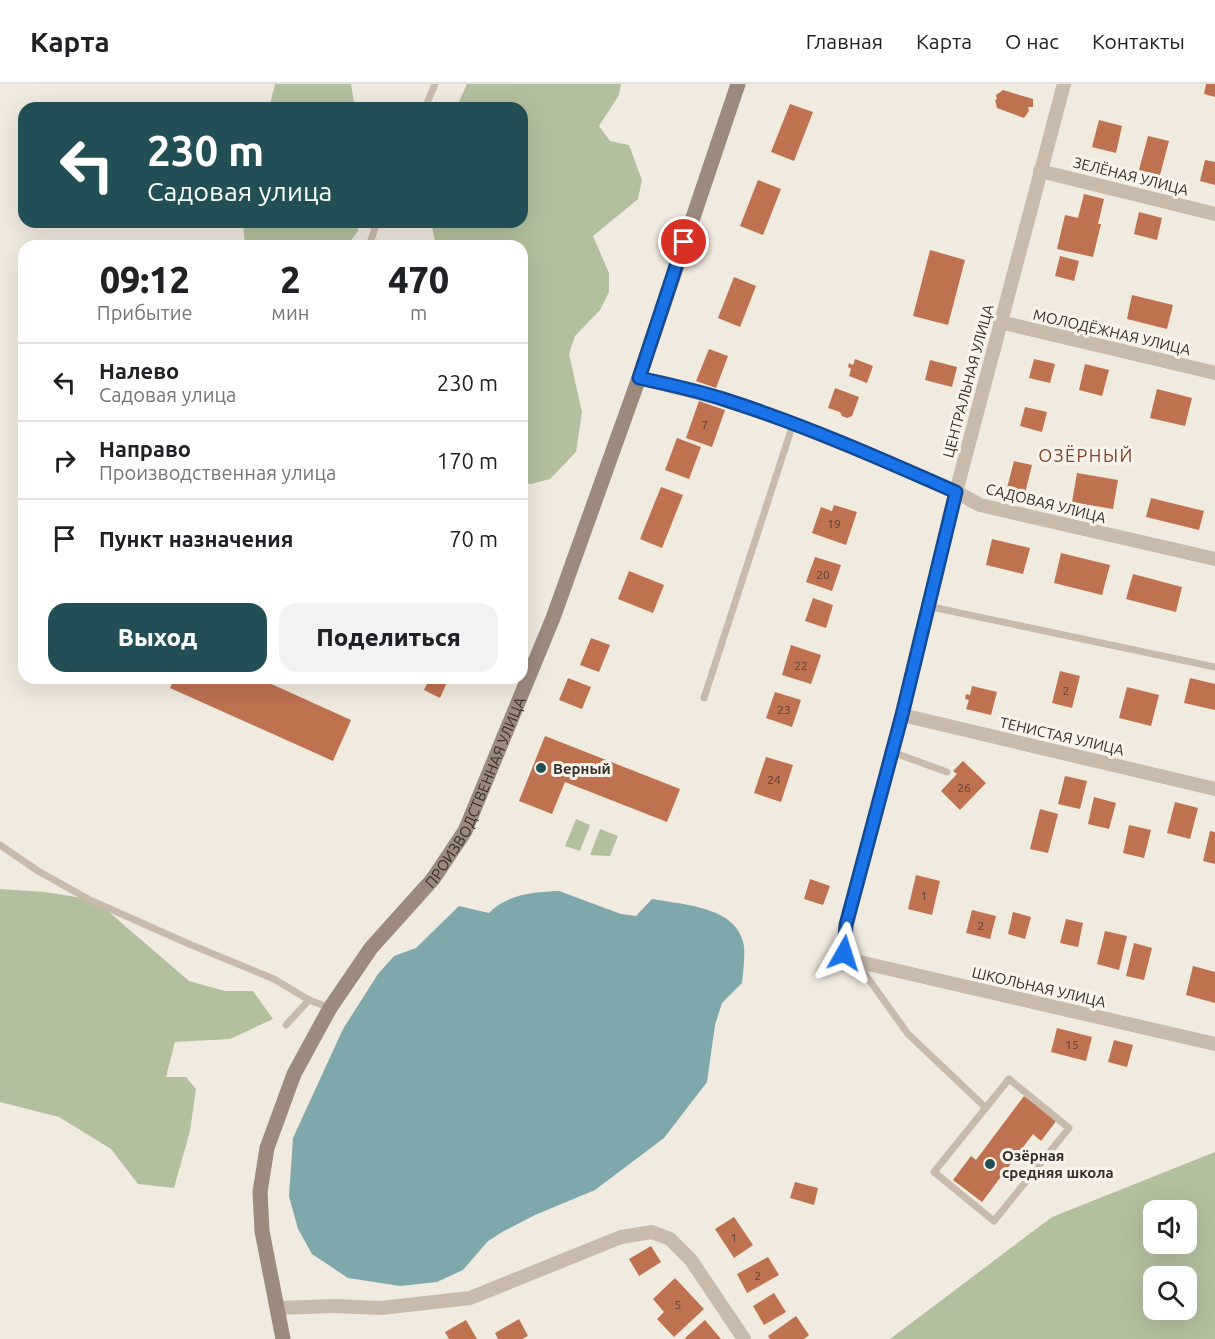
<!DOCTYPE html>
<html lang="ru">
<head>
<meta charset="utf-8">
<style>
	body { margin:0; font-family:Ubuntu,sans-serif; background:#f2f2f2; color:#202124; height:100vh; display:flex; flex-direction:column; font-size:22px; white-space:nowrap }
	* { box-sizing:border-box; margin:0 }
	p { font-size:20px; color:#757577 }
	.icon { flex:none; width:33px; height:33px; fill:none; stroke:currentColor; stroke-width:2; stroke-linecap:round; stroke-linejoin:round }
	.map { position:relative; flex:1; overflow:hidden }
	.side { position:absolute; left:18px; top:156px; width:510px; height:444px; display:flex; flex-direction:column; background:#fff; border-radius:18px; box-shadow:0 6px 24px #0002 }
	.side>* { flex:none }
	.hud { position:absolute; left:18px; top:18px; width:510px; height:126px; border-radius:18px; box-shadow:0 6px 24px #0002; background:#224f56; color:#fff; overflow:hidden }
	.fabs { position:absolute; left:1143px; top:1116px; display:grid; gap:12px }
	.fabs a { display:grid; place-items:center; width:54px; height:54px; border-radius:12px; background:#fff; box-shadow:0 6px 24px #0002; font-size:30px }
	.pin { position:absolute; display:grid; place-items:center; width:51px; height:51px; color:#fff; margin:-26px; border:3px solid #fff; border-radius:50%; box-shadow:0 2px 6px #0007 }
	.me { position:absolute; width:66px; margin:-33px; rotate:6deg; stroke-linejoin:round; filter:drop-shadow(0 0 4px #0008) }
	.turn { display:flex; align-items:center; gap:21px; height:126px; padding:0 30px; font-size:27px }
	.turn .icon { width:78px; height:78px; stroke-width:2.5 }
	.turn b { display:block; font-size:42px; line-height:51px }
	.eta { display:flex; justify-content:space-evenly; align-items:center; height:102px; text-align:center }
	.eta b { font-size:36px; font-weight:800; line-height:42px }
	.action { display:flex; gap:12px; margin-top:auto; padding:12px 30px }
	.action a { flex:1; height:69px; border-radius:18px; background:#224f56; color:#fff; font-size:24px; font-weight:800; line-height:69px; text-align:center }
	.action a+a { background:#f2f2f2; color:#202124 }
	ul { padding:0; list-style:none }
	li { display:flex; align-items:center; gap:18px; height:78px; padding:0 30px; border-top:2px solid #e0e0e0 }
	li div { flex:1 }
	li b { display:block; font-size:22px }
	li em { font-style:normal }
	header { display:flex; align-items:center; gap:36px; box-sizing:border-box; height:84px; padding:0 30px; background:#fff; border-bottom:2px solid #e0e0e0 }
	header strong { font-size:28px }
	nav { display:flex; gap:33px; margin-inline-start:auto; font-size:21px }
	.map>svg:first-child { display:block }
	.green { fill:#b3c09f; fill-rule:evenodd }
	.water { fill:#7fa8ad }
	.building { fill:#be7250 }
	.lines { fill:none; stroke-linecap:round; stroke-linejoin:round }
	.lane { stroke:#c9bbab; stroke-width:7 }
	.street { stroke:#c9bbab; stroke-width:14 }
	.secondary { stroke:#9c8a7d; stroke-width:15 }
	.route-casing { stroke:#114b97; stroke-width:15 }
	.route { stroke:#1a73e8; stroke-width:10 }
	.poi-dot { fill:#224f56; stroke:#f9f4eb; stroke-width:2 }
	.labels { text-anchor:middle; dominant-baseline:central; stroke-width:6; stroke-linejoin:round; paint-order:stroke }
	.number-label { font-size:12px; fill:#594034 }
	.street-label { font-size:15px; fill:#372f2a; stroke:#f9f4eb }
	.poi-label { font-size:15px; font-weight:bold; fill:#372f2a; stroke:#f9f4eb; text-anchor:start }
	.quarter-label { font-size:18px; letter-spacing:1.5px; fill:#814328; stroke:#f9f4eb }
</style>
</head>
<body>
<header>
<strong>Карта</strong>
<nav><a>Главная</a><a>Карта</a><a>О нас</a><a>Контакты</a></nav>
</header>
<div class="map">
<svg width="1215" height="1255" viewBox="0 0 1215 1255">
	<rect width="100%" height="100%" fill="#f1eadf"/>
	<g class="green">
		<path d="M 275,0 L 351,0 L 355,24 L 269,24 Z"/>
		<path d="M 467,0 L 621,0 L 619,11 L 599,42 L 610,57 L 629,61 L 642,96 L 638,115 L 593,152 L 609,189 L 609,208 L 600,226 L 575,252 L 569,270 L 582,328 L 576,368 L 550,395 L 531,400 L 522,399 L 522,162 L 436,162 L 431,138 L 522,138 L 522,24 L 456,24 Z"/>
		<path d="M 243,138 L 359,138 L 358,147 L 347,162 L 245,162 Z"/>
		<path d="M 576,735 L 590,741 L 580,767 L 565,762 Z"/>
		<path d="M 600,745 L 618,752 L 610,772 L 590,771 Z"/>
		<path d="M 0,805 L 45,808 L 95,816 L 189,897 L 225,907 L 253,907 L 273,935 L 230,955 L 175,958 L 166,993 L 186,993 L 196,1005 L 190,1047 L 174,1104 L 138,1100 L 111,1065 L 59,1033 L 0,1018 Z"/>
		<path d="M 1215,1068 L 1215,1255 L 890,1255 L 1052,1133 ZM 1154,1126 L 1186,1126 L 1186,1160 L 1154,1160 ZM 1154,1192 L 1186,1192 L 1186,1226 L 1154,1226 Z"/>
	</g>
	<path class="water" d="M 559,807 L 621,830 L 636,832 L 652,815 C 683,821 738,822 744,862 C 745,874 743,888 742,899 L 722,919 L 715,941 L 707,998 L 664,1054 L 595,1106 L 535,1131 L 504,1147 L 488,1157 L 463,1186 L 437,1198 L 400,1202 L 348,1194 L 312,1170 L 298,1145 L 289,1112 L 293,1054 L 343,945 L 378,890 L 394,872 L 416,864 L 459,822 L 489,829 C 507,810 534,808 559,807 Z"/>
	<g class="building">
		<path d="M 1206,0 L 1215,0 L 1215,13 L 1204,10 Z"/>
		<path d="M 1003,6 L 1033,15 L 1033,23 L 1028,23 L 1029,27 L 1024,34 L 997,24 L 995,16 L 997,15 L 996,11 Z"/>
		<path d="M 790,20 L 813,28 L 794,77 L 771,68 Z"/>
		<path d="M 1099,36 L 1122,42 L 1116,69 L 1092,63 Z"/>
		<path d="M 1148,52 L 1169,57 L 1160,91 L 1139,86 Z"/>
		<path d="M 1205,76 L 1215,78 L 1215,101 L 1200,97 Z"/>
		<path d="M 758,96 L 781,105 L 763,151 L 740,142 Z"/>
		<path d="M 1084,110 L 1104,115 L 1098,140 L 1101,140 L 1093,173 L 1057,165 L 1065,131 L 1078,134 Z"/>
		<path d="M 1139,128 L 1162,134 L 1157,156 L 1134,150 Z"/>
		<path d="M 930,166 L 965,176 L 948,241 L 913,232 Z"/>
		<path d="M 1060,172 L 1079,177 L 1074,197 L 1055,192 Z"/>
		<path d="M 734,193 L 756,202 L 740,243 L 718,234 Z"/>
		<path d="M 1132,211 L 1173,221 L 1167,245 L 1127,235 Z"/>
		<path d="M 709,265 L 728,272 L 716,304 L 696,297 Z"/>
		<path d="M 855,275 L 873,282 L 867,299 L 849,292 L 851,285 L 848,283 L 849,279 L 853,281 Z"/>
		<path d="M 1034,275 L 1055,280 L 1050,299 L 1029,294 Z"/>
		<path d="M 930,276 L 957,283 L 952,303 L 925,296 Z"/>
		<path d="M 1085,280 L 1109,286 L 1102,312 L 1079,306 Z"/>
		<path d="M 835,304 L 859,313 L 852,332 L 847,334 L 842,332 L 840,328 L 828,324 Z"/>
		<path d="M 1157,305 L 1192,314 L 1185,342 L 1150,334 Z"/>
		<path d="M 699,317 L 725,326 L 712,363 L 686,354 Z"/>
		<path d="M 1025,323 L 1047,328 L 1042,348 L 1020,342 Z"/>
		<path d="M 677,354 L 701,363 L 689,395 L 665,386 Z"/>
		<path d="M 1014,377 L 1032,381 L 1025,409 L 1007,404 Z"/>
		<path d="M 1077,389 L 1118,396 L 1113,425 L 1072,418 Z"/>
		<path d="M 661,403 L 683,411 L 662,464 L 640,455 Z"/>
		<path d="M 1151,414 L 1204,427 L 1199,446 L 1146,433 Z"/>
		<path d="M 834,421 L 857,428 L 846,461 L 812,449 L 821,423 L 832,427 Z"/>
		<path d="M 992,455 L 1030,464 L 1023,490 L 986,481 Z"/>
		<path d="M 1061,469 L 1110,481 L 1102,511 L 1054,499 Z"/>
		<path d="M 815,473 L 841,481 L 832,507 L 806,498 Z"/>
		<path d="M 629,487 L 664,501 L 653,529 L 618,515 Z"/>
		<path d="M 1133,490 L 1182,503 L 1176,528 L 1126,515 Z"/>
		<path d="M 813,514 L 833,521 L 826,544 L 805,537 Z"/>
		<path d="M 591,554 L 610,561 L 599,588 L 580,581 Z"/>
		<path d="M 791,561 L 821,571 L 811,600 L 782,591 Z"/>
		<path d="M 1060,587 L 1080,592 L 1072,624 L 1052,619 Z"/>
		<path d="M 175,594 L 258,594 L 351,636 L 333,677 L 170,604 Z"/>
		<path d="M 430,594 L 449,594 L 440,614 L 424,606 Z"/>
		<path d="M 568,594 L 591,603 L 582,625 L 559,616 Z"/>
		<path d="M 1190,594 L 1215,600 L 1215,626 L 1184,619 Z"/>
		<path d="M 972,602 L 997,608 L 991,631 L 966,625 L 969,616 L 965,615 L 966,610 L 970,611 Z"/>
		<path d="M 1127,603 L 1159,611 L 1151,642 L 1119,634 Z"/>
		<path d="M 775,608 L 801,616 L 792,643 L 766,634 Z"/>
		<path d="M 545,652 L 680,705 L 667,738 L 565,698 L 552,730 L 519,717 Z"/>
		<path d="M 766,673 L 793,681 L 781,718 L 754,709 Z"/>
		<path d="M 963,677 L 986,699 L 960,726 L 941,707 L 957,690 L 953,687 Z"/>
		<path d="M 1065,692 L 1087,697 L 1080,725 L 1058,720 Z"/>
		<path d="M 1094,713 L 1116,719 L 1109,745 L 1088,740 Z"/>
		<path d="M 1175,718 L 1198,724 L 1190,755 L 1167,749 Z"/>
		<path d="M 1040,725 L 1058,730 L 1048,769 L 1030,765 Z"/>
		<path d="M 1129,741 L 1151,746 L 1144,774 L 1123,769 Z"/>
		<path d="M 1210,747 L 1215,748 L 1215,780 L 1203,777 Z"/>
		<path d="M 916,791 L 940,797 L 932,831 L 908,825 Z"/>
		<path d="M 810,795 L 830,802 L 823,821 L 804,815 Z"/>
		<path d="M 972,826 L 996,832 L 990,855 L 966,849 Z"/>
		<path d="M 1013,828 L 1031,833 L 1025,855 L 1008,850 Z"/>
		<path d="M 1066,835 L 1083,839 L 1078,863 L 1060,859 Z"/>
		<path d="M 1105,847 L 1127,852 L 1119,886 L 1097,880 Z"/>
		<path d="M 1134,859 L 1152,864 L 1144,896 L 1126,892 Z"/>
		<path d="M 1193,882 L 1215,888 L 1215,919 L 1186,911 Z"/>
		<path d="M 1057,944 L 1092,953 L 1086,977 L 1051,968 Z"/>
		<path d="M 1114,956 L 1133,961 L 1127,983 L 1108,978 Z"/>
		<path d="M 1024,1012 L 1057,1036 L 1041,1057 L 1033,1050 L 982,1118 L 953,1096 L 971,1072 L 976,1076 Z"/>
		<path d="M 795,1098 L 818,1104 L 814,1121 L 790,1114 Z"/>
		<path d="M 734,1133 L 753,1161 L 734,1174 L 715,1145 Z"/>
		<path d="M 651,1162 L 661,1178 L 639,1192 L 629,1175 Z"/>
		<path d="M 768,1173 L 779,1191 L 747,1209 L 737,1190 Z"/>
		<path d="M 675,1194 L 704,1225 L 674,1253 L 657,1235 L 664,1228 L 653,1215 Z"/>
		<path d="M 774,1209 L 786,1228 L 764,1241 L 753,1222 Z"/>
		<path d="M 796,1232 L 809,1251 L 804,1255 L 770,1255 L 768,1252 Z"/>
		<path d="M 519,1235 L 528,1252 L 522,1255 L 498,1255 L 495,1249 Z"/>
		<path d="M 466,1236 L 477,1255 L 449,1255 L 445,1248 Z"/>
		<path d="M 705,1236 L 721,1255 L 686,1255 L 685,1254 Z"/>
	</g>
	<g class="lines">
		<g class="lane">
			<path d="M 425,24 L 435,0"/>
			<path d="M 369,162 L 377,138"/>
			<path d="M 927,522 L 1215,583"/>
			<path d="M 704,614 L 793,340"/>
			<path d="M 892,668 L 947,688"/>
			<path d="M 0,761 L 38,787 L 90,816 L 189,860 L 274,895 L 309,916"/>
			<path d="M 857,879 L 908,950 L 986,1024"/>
			<path d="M 286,941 L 309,916 L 330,924"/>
			<path d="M 1009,995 L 1069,1044 L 994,1137 L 934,1088 Z"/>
		</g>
		<g class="street">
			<path d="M 1064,0 L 956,408 L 902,631 L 846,841 L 844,869 L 855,877 L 1215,960"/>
			<path d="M 1040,87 L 1215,130"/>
			<path d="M 1000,238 L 1215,289"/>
			<path d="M 639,294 L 722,315 L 784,336 L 890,379 L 956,408 L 980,421 L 1215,475"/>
			<path d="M 902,631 L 1215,705"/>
			<path d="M 277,1224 L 334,1222 L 381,1224 L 470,1214 L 621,1153 L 652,1148 L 670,1155 L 691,1176 L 744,1255"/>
		</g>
		<path class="secondary" id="s1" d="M 283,1255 L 262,1147 L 260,1108 L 267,1064 L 294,990 L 330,924 L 371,864 L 433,795 L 465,747 L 553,534 L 639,294 L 738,0"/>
	</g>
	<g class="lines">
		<defs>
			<path id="route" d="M 684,158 L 639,294 C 667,300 695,306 723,315 C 802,340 879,374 956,408 L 902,631 L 846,841 L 844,869"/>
		</defs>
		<use href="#route" class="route-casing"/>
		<use href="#route" class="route"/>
	</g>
	<g class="poi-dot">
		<circle cx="541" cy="684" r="6"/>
		<circle cx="990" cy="1080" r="6"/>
	</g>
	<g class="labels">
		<g class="number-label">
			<text x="705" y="340">7</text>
			<text x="834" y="439">19</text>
			<text x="823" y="490">20</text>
			<text x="801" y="581">22</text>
			<text x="1066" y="606">2</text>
			<text x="784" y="625">23</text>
			<text x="774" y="695">24</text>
			<text x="964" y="703">26</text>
			<text x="924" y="811">1</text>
			<text x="981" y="841">2</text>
			<text x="1072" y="960">15</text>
			<text x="734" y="1153">1</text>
			<text x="758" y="1191">2</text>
			<text x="678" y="1220">5</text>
		</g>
		<g class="street-label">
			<text transform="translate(1131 92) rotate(14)">ЗЕЛЁНАЯ УЛИЦА</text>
			<text transform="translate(1112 248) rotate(13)">МОЛОДЁЖНАЯ УЛИЦА</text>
			<text transform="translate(968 297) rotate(-75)">ЦЕНТРАЛЬНАЯ УЛИЦА</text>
			<text transform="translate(1046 419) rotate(14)">САДОВАЯ УЛИЦА</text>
			<text transform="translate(1062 652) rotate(13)">ТЕНИСТАЯ УЛИЦА</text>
			<text stroke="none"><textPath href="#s1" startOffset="610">ПРОИЗВОДСТВЕННАЯ УЛИЦА</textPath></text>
			<text transform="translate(1039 903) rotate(13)">ШКОЛЬНАЯ УЛИЦА</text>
		</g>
		<g class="poi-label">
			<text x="553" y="684">Верный</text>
			<text x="1002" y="1071">Озёрная<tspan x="1002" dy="17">средняя школа</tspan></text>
		</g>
		<g class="quarter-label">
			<text x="1086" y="371">ОЗЁРНЫЙ</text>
		</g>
	</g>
</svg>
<div class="fabs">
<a><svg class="icon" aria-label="sound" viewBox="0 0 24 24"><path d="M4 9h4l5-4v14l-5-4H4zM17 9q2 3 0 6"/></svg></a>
<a><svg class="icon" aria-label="search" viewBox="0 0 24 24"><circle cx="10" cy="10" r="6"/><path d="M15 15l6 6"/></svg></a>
</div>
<div class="pin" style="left:684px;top:158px;background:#d93025"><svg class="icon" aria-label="arrive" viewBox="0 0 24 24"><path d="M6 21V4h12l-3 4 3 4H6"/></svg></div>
<svg class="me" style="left:844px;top:869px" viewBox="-20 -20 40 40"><path d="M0-17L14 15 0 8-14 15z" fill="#1a73e8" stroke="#fff" stroke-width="4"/></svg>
<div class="hud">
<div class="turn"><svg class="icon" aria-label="left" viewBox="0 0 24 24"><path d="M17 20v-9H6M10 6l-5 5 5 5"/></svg><div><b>230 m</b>Садовая улица</div></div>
</div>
<section class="side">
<div class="eta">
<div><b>09:12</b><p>Прибытие</p></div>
<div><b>2</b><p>мин</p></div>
<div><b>470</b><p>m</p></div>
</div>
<ul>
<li><svg class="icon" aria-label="left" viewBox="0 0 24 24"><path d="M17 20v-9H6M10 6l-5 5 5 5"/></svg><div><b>Налево</b><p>Садовая улица</p></div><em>230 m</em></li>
<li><svg class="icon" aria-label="right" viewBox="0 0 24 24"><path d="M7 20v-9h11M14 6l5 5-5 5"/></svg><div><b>Направо</b><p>Производственная улица</p></div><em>170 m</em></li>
<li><svg class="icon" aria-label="arrive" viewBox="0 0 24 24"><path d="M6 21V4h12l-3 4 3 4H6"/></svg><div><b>Пункт назначения</b></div><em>70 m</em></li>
</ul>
<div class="action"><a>Выход</a><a>Поделиться</a></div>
</section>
</div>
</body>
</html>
